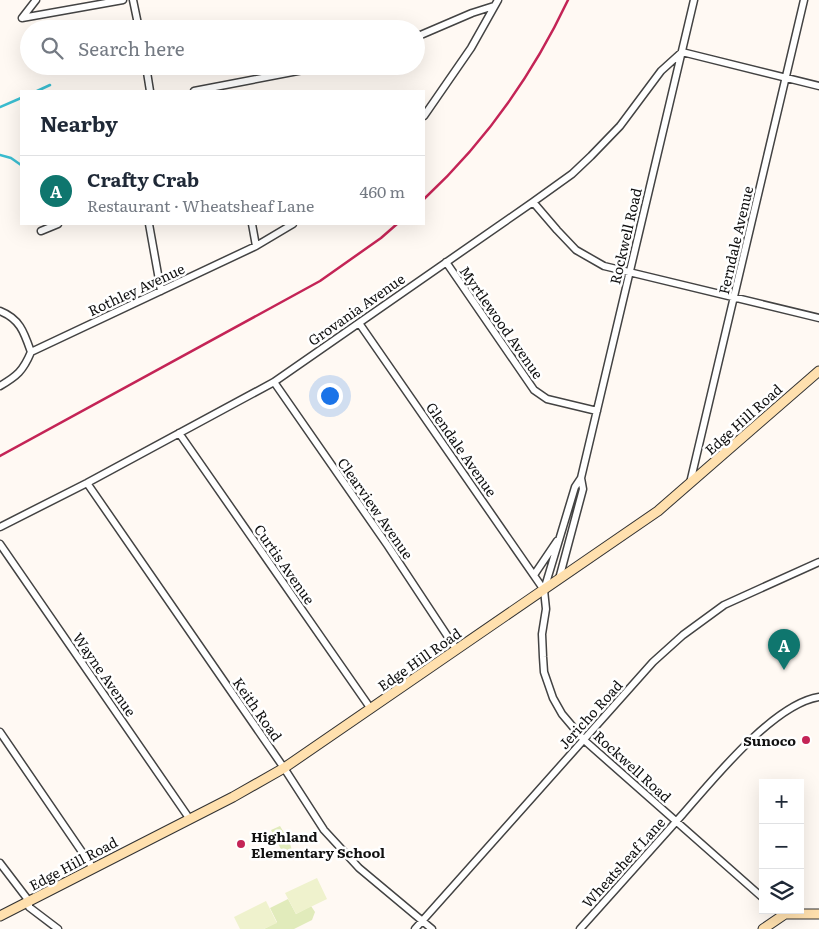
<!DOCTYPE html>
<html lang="en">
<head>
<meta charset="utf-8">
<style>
  body { margin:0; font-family:Literata,serif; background:#f6f6f7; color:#1f2937 }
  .controls { position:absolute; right:15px; bottom:15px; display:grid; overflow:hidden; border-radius:0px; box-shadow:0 5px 20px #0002 }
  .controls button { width:45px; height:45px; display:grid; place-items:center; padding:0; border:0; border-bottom:1px solid #e0e1e3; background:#fff; color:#1f2937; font:25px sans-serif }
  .you { position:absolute; left:329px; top:395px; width:18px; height:18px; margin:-12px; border:4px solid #fff; border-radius:50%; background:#1a73e8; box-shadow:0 0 0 8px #1a73e833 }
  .badge { display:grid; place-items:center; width:32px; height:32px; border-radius:50%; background:#0f766e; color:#fff; font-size:16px; font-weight:700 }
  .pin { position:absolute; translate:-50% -41px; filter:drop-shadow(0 1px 2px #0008) }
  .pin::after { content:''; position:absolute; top:26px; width:18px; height:15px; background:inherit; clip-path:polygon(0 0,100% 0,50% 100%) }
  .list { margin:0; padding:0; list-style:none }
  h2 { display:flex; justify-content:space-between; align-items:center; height:65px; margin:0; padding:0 20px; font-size:21px }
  h2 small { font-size:16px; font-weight:400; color:#747a83 }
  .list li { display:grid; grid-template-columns:32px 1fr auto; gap:15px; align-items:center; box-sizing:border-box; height:70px; padding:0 20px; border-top:1px solid #e0e1e3 }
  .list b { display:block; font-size:19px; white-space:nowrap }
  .list p { margin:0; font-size:16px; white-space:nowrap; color:#747a83 }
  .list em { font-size:16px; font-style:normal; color:#747a83 }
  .icon { flex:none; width:28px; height:28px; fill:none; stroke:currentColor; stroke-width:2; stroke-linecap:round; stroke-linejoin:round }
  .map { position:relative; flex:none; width:819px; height:929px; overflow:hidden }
  .search { position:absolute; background:#fff; box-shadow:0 5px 20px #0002; left:20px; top:20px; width:405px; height:55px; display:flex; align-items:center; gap:12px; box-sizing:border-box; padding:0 18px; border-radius:28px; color:#747a83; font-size:19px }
  .panel { position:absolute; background:#fff; box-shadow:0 5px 20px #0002; left:20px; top:90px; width:405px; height:135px; border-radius:0px }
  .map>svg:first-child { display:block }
  .green { fill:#e1ebbb }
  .pitch { fill:#eff2cd }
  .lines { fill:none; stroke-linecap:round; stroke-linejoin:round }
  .stream { stroke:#3bbdd0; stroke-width:2.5 }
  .street-casing { stroke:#434343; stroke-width:9 }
  .secondary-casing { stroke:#323232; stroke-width:11 }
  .street { stroke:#fff; stroke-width:6 }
  .secondary { stroke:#ffe0ae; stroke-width:9 }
  .rail { stroke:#c42456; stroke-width:2.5 }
  .poi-dot { fill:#c42456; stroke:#fff; stroke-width:2 }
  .labels { text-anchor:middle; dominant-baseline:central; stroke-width:5; stroke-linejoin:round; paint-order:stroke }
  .street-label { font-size:14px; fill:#101010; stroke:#fff }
  .poi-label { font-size:14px; font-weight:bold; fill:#101010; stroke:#fff; text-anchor:end }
</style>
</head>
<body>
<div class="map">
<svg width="819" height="929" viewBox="0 0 819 929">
  <rect width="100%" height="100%" fill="#fff9f3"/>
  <!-- green -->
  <path class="green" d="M 280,826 L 289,841 L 293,853 L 285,857 L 271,830 Z
    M 288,899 L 296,914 L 311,906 L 315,912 L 312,920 L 294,929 L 264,929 L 277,922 L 270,908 Z"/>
  <!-- pitch -->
  <path class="pitch" d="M 317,878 L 327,899 L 296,914 L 285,893 Z
    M 266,901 L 277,923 L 264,929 L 240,929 L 234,917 Z"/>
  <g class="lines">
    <!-- stream -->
    <path class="stream" d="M 37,91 L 50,85
      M 0,107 L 21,98
      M 0,155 L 11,158 L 21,165"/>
    <!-- street casing -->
    <g class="street-casing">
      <path id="street" d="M 133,0 L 139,29
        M 694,0 L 581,478 L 575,487 L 544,590 L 546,609 L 542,634 L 543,657 L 544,672 L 553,698 L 562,714 L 584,740 L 763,898
        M 22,18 L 123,0
        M 22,18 L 36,0
        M 416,37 L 472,13 L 494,6
        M 146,66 L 150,91
        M 194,91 L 324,66
        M 424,116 L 471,48 L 498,0
        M 533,202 L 557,230 L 576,250 L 604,266 L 819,318
        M 149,224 L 161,291
        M 252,224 L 256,246
        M 41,231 L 58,224
        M 446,262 L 534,390 L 547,399 L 597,411
        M 0,311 C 20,319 24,332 31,352
        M 359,323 L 544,590
        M 274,382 L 388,546 L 456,649
        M 0,386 C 17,376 23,371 31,352 L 256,246 L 293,224
        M 179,433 L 371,709
        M 87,483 L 284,768 L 324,830 L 359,868 L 432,929
        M 690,483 L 804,0
        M 0,527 L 87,483 L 274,382 L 533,202 L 572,174 L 591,156 L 620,126 L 661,71 L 682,52 L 819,86
        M 0,544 L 189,818
        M 534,575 L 557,541
        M 559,579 L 583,489 L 581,478
        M 0,732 L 93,868
        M 0,863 L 29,901 L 29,907 L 58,929
        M 415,929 L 653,662 L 683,635 L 724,605 L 819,562
        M 580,929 C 614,891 648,853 682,815 C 712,781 773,704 819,697"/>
    </g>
    <!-- secondary casing -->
    <g class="secondary-casing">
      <path id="secondary" d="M 0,916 L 233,797 L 284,768 L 658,511 L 819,371
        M 763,929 L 785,914 L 819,914"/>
    </g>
    <!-- street -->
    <use href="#street" class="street"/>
    <!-- secondary -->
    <use href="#secondary" class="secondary"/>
    <!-- rail -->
    <path class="rail" d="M 424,199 C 484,143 533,74 568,0
      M 0,456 L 320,281 L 381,238 L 397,224"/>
  </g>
  <!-- markers -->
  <g class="poi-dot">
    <circle cx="806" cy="740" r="5"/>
    <circle cx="241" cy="844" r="5"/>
  </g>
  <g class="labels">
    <!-- street labels -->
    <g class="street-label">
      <text transform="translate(625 236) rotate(-77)">Rockwell Road</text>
      <text transform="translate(735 240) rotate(-77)">Ferndale Avenue</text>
      <text transform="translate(136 289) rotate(-25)">Rothley Avenue</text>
      <text transform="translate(356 309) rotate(-35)">Grovania Avenue</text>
      <text transform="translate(502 322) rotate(55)">Myrtlewood Avenue</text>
      <text transform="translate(743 419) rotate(-42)">Edge Hill Road</text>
      <text transform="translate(462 449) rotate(55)">Glendale Avenue</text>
      <text transform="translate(376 508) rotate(55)">Clearview Avenue</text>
      <text transform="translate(285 564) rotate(55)">Curtis Avenue</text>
      <text transform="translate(419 659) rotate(-35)">Edge Hill Road</text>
      <text transform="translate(105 674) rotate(55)">Wayne Avenue</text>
      <text transform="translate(258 709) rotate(55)">Keith Road</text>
      <text transform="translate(590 714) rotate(-48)">Jericho Road</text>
      <text transform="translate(633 766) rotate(42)">Rockwell Road</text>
      <text transform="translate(623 862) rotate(-48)">Wheatsheaf Lane</text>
      <text transform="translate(73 863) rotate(-28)">Edge Hill Road</text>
    </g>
    <!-- poi labels -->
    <g class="poi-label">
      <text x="796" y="740">Sunoco</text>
      <text x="251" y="836" text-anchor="start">Highland<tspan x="251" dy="16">Elementary School</tspan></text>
    </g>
  </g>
</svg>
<div class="controls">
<button>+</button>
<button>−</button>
<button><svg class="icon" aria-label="layers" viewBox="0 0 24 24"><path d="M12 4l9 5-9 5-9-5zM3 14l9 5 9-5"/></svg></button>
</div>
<div class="you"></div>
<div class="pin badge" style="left:784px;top:670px">A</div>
<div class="search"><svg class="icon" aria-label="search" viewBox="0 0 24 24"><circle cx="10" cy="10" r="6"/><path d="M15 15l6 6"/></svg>Search here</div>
<section class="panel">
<h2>Nearby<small></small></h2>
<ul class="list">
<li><span class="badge">A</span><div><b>Crafty Crab</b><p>Restaurant · Wheatsheaf Lane</p></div><em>460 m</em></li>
</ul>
</section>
</div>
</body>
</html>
